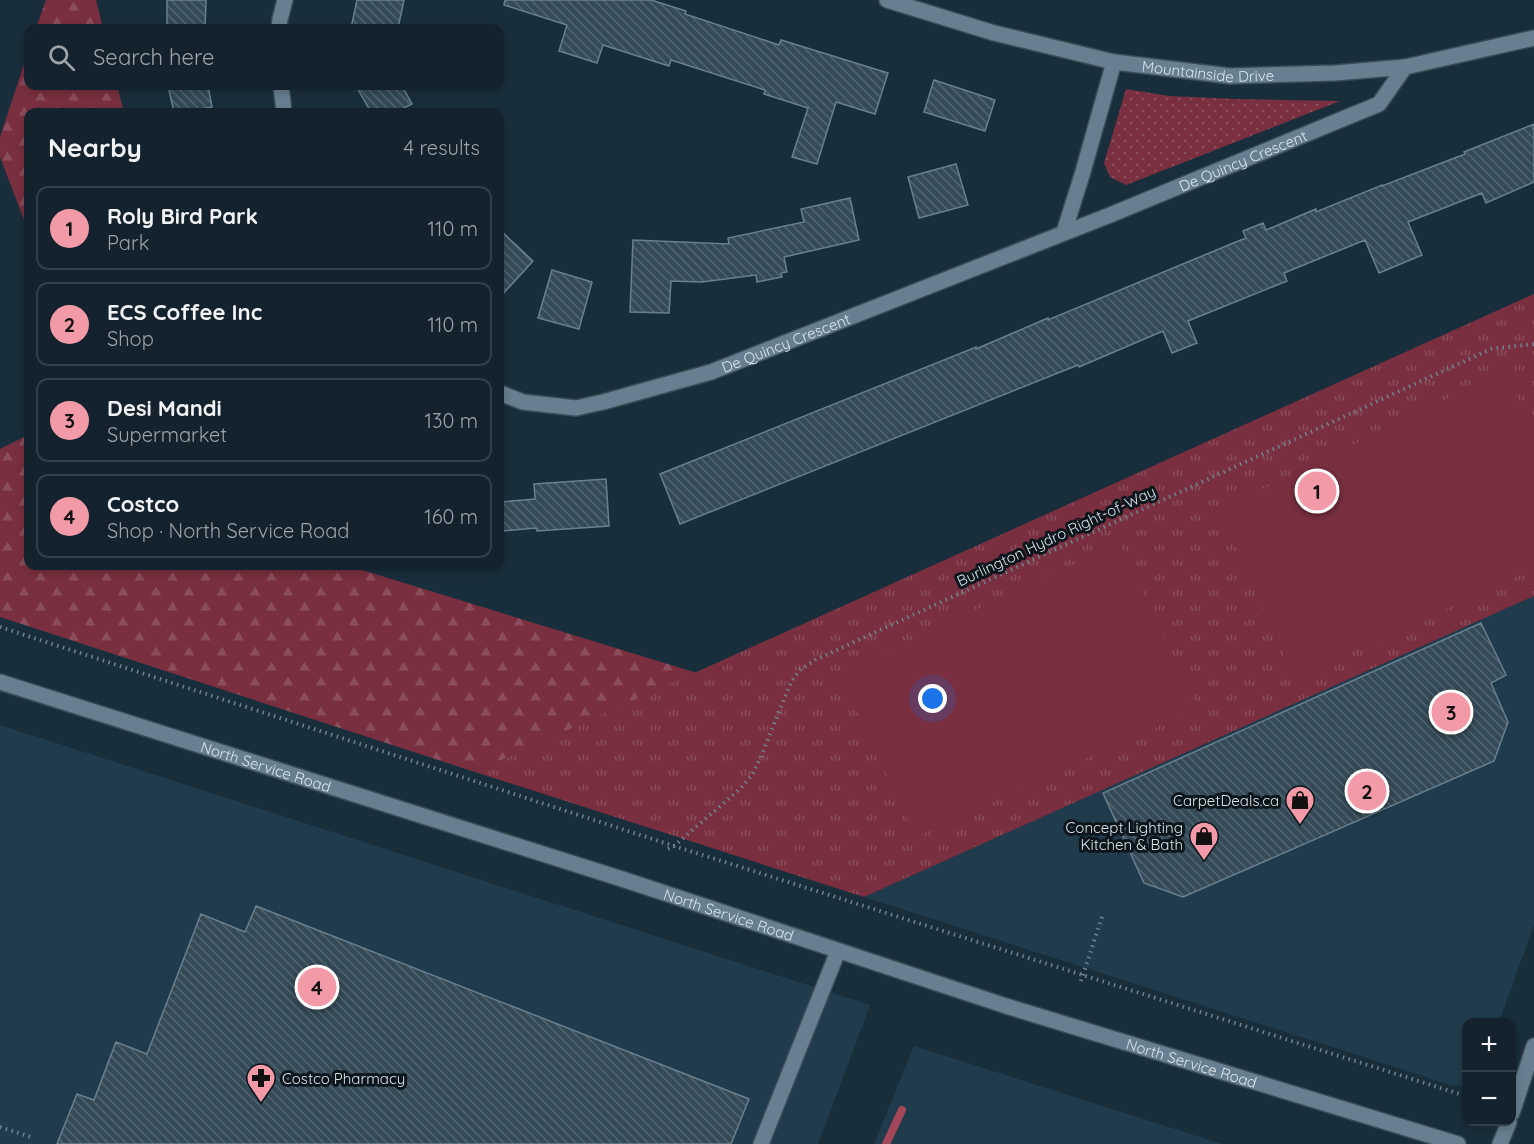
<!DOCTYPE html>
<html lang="en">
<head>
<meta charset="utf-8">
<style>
  body { margin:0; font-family:Quicksand,sans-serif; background:#1c2a34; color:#f1f3f6 }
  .controls { position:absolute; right:18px; bottom:18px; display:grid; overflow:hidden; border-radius:12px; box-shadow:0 3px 9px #0003 }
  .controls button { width:54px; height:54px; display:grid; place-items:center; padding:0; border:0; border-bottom:2px solid #323f48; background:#13222c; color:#f1f3f6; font:30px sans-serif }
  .you { position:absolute; left:933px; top:699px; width:21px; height:21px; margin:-15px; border:4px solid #fff; border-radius:50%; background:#1a73e8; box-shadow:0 0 0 9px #1a73e833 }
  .badge { display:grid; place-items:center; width:39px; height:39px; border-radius:50%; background:#f39aa9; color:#111; font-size:20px; font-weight:700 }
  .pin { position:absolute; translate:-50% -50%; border:3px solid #fff; box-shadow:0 2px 6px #0006 }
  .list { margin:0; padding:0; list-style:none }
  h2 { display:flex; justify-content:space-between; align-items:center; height:78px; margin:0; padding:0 24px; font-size:26px }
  h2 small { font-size:20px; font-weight:400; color:#9da4a9 }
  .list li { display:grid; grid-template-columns:39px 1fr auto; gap:18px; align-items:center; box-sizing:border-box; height:84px; margin:0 12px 12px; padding:0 12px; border:2px solid #323f48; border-radius:12px }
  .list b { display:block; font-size:22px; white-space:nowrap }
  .list p { margin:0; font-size:20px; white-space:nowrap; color:#9da4a9 }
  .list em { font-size:20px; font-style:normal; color:#9da4a9 }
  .icon { flex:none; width:33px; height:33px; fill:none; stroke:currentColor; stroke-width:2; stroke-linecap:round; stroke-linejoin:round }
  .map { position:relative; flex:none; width:1534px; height:1144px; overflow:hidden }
  .search { position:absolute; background:#13222c; box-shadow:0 3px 9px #0003; left:24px; top:24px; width:480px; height:66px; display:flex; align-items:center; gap:15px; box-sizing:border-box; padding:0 21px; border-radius:12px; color:#9da4a9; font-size:22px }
  .panel { position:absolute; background:#13222c; box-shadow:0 3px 9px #0003; left:24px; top:108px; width:480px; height:462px; border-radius:12px }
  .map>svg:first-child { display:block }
  .built { fill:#203c4c }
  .grass { fill:url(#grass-dots) }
  .forest { fill:url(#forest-firs) }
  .park { fill:url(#park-tufts) }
  .pitch { fill:#792f3f }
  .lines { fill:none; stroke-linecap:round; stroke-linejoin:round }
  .stream { stroke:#a3465a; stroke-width:8 }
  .building { fill:url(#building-back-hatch); stroke:#69808f; stroke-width:1.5 }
  .minor-casing { stroke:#3a4c57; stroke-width:18 }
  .path { stroke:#71828d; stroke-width:4; stroke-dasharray:1.5 4.5; stroke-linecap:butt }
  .minor { stroke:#677f8e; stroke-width:15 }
  .labels { text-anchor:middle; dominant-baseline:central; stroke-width:6; stroke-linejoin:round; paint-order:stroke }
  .street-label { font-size:15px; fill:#d8e4ed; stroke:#0c151b }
  .poi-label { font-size:15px; fill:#d8e4ed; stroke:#0c151b; text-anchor:end }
</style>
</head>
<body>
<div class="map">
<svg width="1534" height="1144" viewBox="0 0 1534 1144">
  <defs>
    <pattern id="grass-dots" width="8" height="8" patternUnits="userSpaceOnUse" patternTransform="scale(1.5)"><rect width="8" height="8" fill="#792f3f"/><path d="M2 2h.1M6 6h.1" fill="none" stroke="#8b4d5b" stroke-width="1.8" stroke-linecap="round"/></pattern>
    <pattern id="forest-firs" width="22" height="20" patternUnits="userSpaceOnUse" patternTransform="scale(1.5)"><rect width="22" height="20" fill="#792f3f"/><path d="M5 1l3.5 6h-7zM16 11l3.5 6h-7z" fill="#8b4d5b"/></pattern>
    <pattern id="park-tufts" width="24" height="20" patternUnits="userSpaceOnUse" patternTransform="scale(1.5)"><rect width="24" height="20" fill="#792f3f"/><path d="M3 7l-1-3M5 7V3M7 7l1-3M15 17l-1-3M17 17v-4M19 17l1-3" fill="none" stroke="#8b4d5b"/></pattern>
    <pattern id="building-back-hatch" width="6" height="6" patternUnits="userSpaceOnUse" patternTransform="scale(1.5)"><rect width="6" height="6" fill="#344a57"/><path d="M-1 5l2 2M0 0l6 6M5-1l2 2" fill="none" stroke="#51646f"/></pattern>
  </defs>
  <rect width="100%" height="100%" fill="#192e3b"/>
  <!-- built -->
  <path class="built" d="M 1534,596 L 1534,925 L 1499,1022 L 1466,1022 L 1466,1086 L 1451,1085 L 864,897 Z
    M 0,725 L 870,1005 L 818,1144 L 0,1144 Z
    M 914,1046 L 1222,1144 L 874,1144 Z"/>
  <!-- grass -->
  <path class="grass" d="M 1126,89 L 1169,96 L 1235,99 L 1340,101 L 1126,185 L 1110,177 L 1104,163 Z"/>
  <!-- forest -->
  <path class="forest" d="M 46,0 L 96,0 L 103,28 L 36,28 Z
    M 28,52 L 28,86 L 117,86 L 124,112 L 28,112 L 28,230 L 0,157 L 0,137 Z
    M 28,435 L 28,566 L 349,566 L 697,673 L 475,772 L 0,617 L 0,449 Z"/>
  <!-- park -->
  <path class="park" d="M 1534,294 L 1534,596 L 864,897 L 475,772 Z"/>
  <!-- pitch -->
  <path class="pitch" d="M 1503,371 L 1534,432 L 1534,569 L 1295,678 L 1219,511 Z
    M 1120,543 L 1197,708 L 916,837 L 839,673 Z"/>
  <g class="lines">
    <!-- stream -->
    <path class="stream" d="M 886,1144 L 902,1110"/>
  </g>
  <!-- building -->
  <path class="building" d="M 167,0 L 206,0 L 205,28 L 167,28 Z
    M 357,0 L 404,0 L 398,28 L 351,28 Z
    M 505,0 L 651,0 L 686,11 L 685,14 L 779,45 L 781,40 L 888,73 L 875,114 L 836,102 L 817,164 L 792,157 L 808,108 L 764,94 L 765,90 L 671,60 L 669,66 L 603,45 L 597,63 L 559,51 L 567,25 L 504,5 Z
    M 934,80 L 995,100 L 985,131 L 924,112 Z
    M 168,86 L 208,86 L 212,107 L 184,112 L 174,112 Z
    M 356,86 L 402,86 L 412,104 L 396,112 L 371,112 Z
    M 1534,124 L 1534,182 L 1486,203 L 1482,193 L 1408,222 L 1422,255 L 1379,273 L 1365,240 L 1284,273 L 1287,281 L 1188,321 L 1197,343 L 1172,353 L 1163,331 L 1079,367 L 1078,365 L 680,524 L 660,474 L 976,347 L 976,349 L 1048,318 L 1048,320 L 1231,244 L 1246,238 L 1243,231 L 1263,223 L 1266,230 L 1316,209 L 1316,212 L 1382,185 L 1382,186 L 1465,154 L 1464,152 Z
    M 956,164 L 968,205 L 919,218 L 908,177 Z
    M 850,198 L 859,240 L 784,257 L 787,272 L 781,273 L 782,277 L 757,282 L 756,275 L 702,282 L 671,281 L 669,313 L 630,312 L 633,240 L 729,244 L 728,238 L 804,222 L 801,209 Z
    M 500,230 L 533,261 L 500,297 Z
    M 552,270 L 592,282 L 579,329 L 538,318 Z
    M 606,479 L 609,526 L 537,531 L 536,528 L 502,531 L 500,502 L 535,499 L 534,484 Z
    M 1481,623 L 1506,675 L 1491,683 L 1508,722 L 1494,761 L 1183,897 L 1144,883 L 1103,793 Z
    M 256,906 L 749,1099 L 731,1144 L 57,1144 L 77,1094 L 94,1100 L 116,1042 L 147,1054 L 201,914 L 245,932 Z"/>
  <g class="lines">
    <!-- minor casing -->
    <g class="minor-casing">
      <g id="minor">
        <path id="s1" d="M 887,0 L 994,33 L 1114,62 L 1230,76 L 1335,73 L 1405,67 L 1534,38"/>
        <path d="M 279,28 L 280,19 L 285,0"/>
        <path d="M 281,86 L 284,112"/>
        <path d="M 1064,232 L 1082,175 L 1114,62"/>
        <path id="s2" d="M 500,393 L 523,402 L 576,408 L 603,402 L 711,372 L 1110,215 L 1379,104 L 1405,67"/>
        <path id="s3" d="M 0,682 L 622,879 L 1006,1006 L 1458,1144"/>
        <path d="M 1512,1113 L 1534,1046"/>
        <path d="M 761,1144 L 838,951"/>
        <path d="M 1500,1144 L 1509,1122"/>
      </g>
    </g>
    <!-- path -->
    <path class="path" d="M 0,627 L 674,846 L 1466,1096
      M 668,849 L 674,846 L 740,789 L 752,775 L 760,759 L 791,682 L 800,670 L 815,660 L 1491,349 L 1534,344
      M 1081,981 L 1103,914
      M 0,1127 L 34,1138"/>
    <!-- minor -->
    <use href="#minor" class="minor"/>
  </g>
  <!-- icons -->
  <defs>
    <g id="shop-pin" transform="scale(1.5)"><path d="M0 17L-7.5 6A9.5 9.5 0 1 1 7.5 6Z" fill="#f39aa9" stroke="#0c151b"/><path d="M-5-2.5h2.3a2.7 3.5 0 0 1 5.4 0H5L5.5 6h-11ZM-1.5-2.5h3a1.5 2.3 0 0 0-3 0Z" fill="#111"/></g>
    <g id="pharmacy-pin" transform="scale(1.5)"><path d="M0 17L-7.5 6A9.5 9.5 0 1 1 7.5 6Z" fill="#f39aa9" stroke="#0c151b"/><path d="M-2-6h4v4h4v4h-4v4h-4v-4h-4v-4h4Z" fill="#111"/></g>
  </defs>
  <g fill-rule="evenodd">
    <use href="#shop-pin" x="1300" y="800"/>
    <use href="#shop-pin" x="1204" y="836"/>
    <use href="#pharmacy-pin" x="261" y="1078"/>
  </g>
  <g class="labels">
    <!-- street labels -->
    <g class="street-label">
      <text stroke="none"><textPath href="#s1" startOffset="330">Mountainside Drive</textPath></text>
      <text stroke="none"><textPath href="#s2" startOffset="790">De Quincy Crescent</textPath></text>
      <text stroke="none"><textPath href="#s2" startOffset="298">De Quincy Crescent</textPath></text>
      <text transform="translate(1056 536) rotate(-25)">Burlington Hydro Right-of-Way</text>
      <text stroke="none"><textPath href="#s3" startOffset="279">North Service Road</textPath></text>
      <text stroke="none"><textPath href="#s3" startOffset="765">North Service Road</textPath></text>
      <text stroke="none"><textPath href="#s3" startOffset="1251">North Service Road</textPath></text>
    </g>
    <!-- poi labels -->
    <g class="poi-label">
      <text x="1279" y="800">CarpetDeals.ca</text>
      <text x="1183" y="827">Concept Lighting<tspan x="1183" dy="17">Kitchen &amp; Bath</tspan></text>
      <text x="282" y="1078" text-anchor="start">Costco Pharmacy</text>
    </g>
  </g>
</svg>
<div class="controls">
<button>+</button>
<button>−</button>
</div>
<div class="you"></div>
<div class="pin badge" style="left:1317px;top:491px">1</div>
<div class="pin badge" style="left:1367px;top:791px">2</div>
<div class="pin badge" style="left:1451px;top:712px">3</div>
<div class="pin badge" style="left:317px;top:987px">4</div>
<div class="search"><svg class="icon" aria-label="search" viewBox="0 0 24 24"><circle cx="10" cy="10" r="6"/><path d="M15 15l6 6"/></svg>Search here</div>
<section class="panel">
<h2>Nearby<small>4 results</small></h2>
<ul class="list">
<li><span class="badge">1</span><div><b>Roly Bird Park</b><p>Park</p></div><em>110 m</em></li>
<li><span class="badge">2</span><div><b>ECS Coffee Inc</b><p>Shop</p></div><em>110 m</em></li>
<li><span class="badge">3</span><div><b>Desi Mandi</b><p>Supermarket</p></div><em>130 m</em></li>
<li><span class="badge">4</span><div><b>Costco</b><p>Shop · North Service Road</p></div><em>160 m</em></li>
</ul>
</section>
</div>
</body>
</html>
